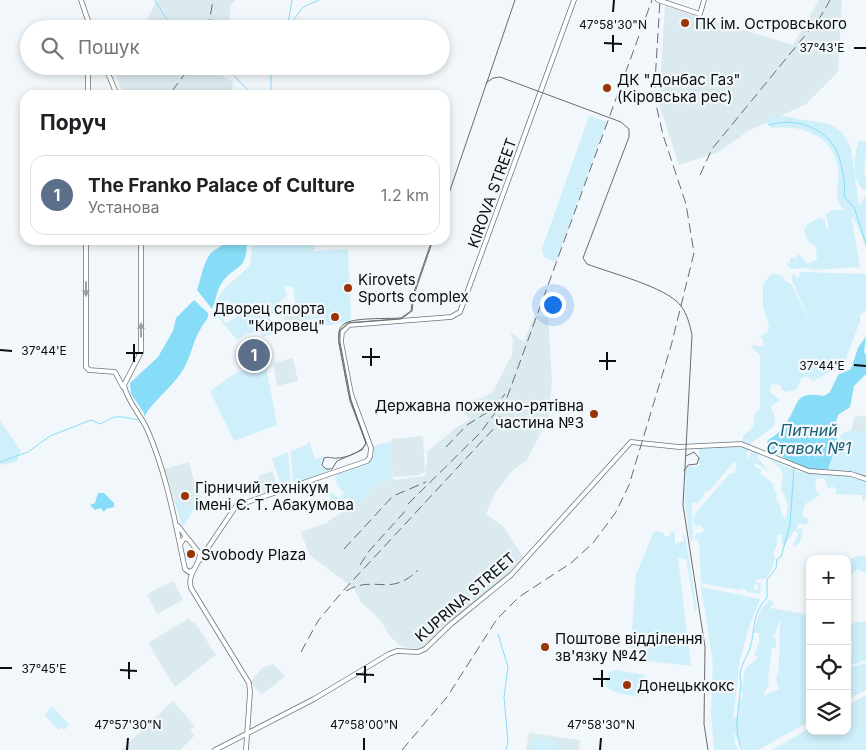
<!DOCTYPE html>
<html lang="uk">
<head>
<meta charset="utf-8">
<style>
  body { margin:0; font-family:Inter,sans-serif; background:#f2f2f2; color:#202124 }
  .controls { position:absolute; right:15px; bottom:15px; display:grid; overflow:hidden; border-radius:10px; box-shadow:0 2px 8px #0003 }
  .controls button { width:45px; height:45px; display:grid; place-items:center; padding:0; border:0; border-bottom:1px solid #e0e0e0; background:#fff; color:#202124; font:25px sans-serif }
  .you { position:absolute; left:552px; top:304px; width:18px; height:18px; margin:-12px; border:4px solid #fff; border-radius:50%; background:#1a73e8; box-shadow:0 0 0 8px #1a73e833 }
  .badge { display:grid; place-items:center; width:32px; height:32px; border-radius:50%; background:#993406; color:#fff; font-size:16px; font-weight:700 }
  .pin { position:absolute; translate:-50% -50%; border:2px solid #fff; box-shadow:0 1px 5px #0006 }
  .list { margin:0; padding:0; list-style:none }
  h2 { display:flex; justify-content:space-between; align-items:center; height:65px; margin:0; padding:0 20px; font-size:21px }
  h2 small { font-size:16px; font-weight:400; color:#757577 }
  .list li { display:grid; grid-template-columns:32px 1fr auto; gap:15px; align-items:center; box-sizing:border-box; height:80px; margin:0 10px 10px; padding:0 10px; border:1px solid #e0e0e0; border-radius:15px }
  .list b { display:block; font-size:19px; white-space:nowrap }
  .list p { margin:0; font-size:16px; white-space:nowrap; color:#757577 }
  .list em { font-size:16px; font-style:normal; color:#757577 }
  .icon { flex:none; width:28px; height:28px; fill:none; stroke:currentColor; stroke-width:2; stroke-linecap:round; stroke-linejoin:round }
  .map { position:relative; flex:none; width:866px; height:750px; overflow:hidden }
  .search { position:absolute; background:#fff; box-shadow:0 2px 8px #0003; left:20px; top:20px; width:430px; height:55px; display:flex; align-items:center; gap:12px; box-sizing:border-box; padding:0 18px; border-radius:28px; color:#757577; font-size:19px }
  .panel { position:absolute; background:#fff; box-shadow:0 2px 8px #0003; left:20px; top:90px; width:430px; height:155px; border-radius:15px }
  .map>svg:first-child { display:block }
  .built { fill:#dbeaee }
  .green { fill:#cfeffa; fill-rule:evenodd }
  .water { fill:#87ddf7 }
  .lines { fill:none; stroke-linecap:round; stroke-linejoin:round }
  .stream { stroke:#87ddf7; stroke-width:1 }
  .secondary-casing { stroke:#6f7476; stroke-width:5.5 }
  .secondary { stroke:#fff; stroke-width:4 }
  .tram { stroke:#696c6e; stroke-width:1 }
  .rail { stroke:#696c6e; stroke-width:1; stroke-dasharray:10 5; stroke-linecap:butt }
  .oneway { fill:#9e9f9f }
  .ticks { fill:none; stroke:#0c0e0f; stroke-width:2 }
  .poi-dot { fill:#993406; stroke:#f1f7fa; stroke-width:2 }
  .labels { text-anchor:middle; dominant-baseline:central; stroke-width:4.5; stroke-linejoin:round; paint-order:stroke }
  .poi-label { font-size:15px; fill:#0c0e0f; stroke:#f1f7fa; text-anchor:start }
  .street-label { font-size:15px; fill:#0c0e0f; stroke:#f1f7fa }
  .water-label { font-size:16px; font-style:italic; fill:#195e71; stroke:#f1f7fa }
  .ticks-label { font-size:12px; text-anchor:middle; fill:#0c0e0f; stroke:#f1f7fa; stroke-width:4.5; stroke-linejoin:round; paint-order:stroke }
</style>
</head>
<body>
<div class="map">
<svg width="866" height="750" viewBox="0 0 866 750">
  <rect width="100%" height="100%" fill="#f1f7fa"/>
  <!-- built -->
  <path class="built" d="M 157,0 L 236,0 L 231,5 L 228,24 L 221,29 L 142,29 Z
    M 819,0 L 842,0 L 838,72 L 806,104 L 748,131 L 719,152 L 679,165 L 659,104 L 665,6 L 793,45 Z
    M 113,66 L 216,66 L 216,72 L 233,82 L 232,95 L 125,95 L 119,85 Z
    M 299,306 L 305,321 L 287,327 L 284,317 L 288,310 Z
    M 534,316 L 548,317 L 552,381 L 549,417 L 527,460 L 513,470 L 495,493 L 486,514 L 504,527 L 523,557 L 507,575 L 455,618 L 422,650 L 400,646 L 390,636 L 380,620 L 361,602 L 354,589 L 309,554 L 301,532 L 326,523 L 345,510 L 349,514 L 379,482 L 425,476 L 428,451 L 457,427 L 487,409 L 471,419 L 461,412 L 464,402 L 479,399 L 492,393 L 512,355 L 513,340 L 510,331 L 524,342 Z
    M 293,358 L 298,381 L 277,386 L 273,363 Z
    M 855,415 L 866,417 L 866,471 L 842,468 Z
    M 423,436 L 425,472 L 419,475 L 393,477 L 390,442 L 392,439 Z
    M 189,462 L 199,501 L 183,527 L 164,469 Z
    M 272,471 L 278,489 L 264,494 L 258,476 Z
    M 173,581 L 183,600 L 157,614 L 147,594 Z
    M 189,618 L 191,622 L 194,621 L 216,655 L 175,687 L 148,643 Z
    M 273,664 L 285,676 L 262,695 L 250,682 L 262,668 Z
    M 173,701 L 195,726 L 190,730 L 195,735 L 180,750 L 121,750 Z
    M 529,733 L 580,740 L 579,750 L 526,750 Z"/>
  <!-- green -->
  <path class="green" d="M 774,115 C 782,115 787,117 794,118 C 820,124 838,118 851,148 L 859,206 L 866,195 L 866,248 L 857,224 L 851,216 L 860,267 L 812,270 L 808,268 L 791,269 L 787,266 L 787,261 L 790,265 L 790,258 L 793,257 L 795,259 L 799,254 L 807,264 L 817,260 L 816,247 L 808,241 L 804,230 L 808,224 L 821,217 L 824,219 L 827,230 L 829,228 L 826,214 L 833,210 L 845,210 C 831,199 841,181 838,167 C 833,135 800,124 772,128 L 766,122 Z
    M 589,116 L 607,122 L 556,262 L 544,257 L 542,249 Z
    M 859,140 L 866,142 L 864,178 L 866,175 L 866,191 C 850,181 854,156 859,140 Z
    M 253,240 L 318,240 L 313,251 L 348,249 L 351,321 L 319,327 L 316,318 L 305,321 L 300,306 L 296,307 L 293,287 L 284,286 L 287,296 L 258,319 L 277,304 L 270,319 L 273,334 L 262,337 L 260,331 L 247,334 L 237,340 L 216,315 L 218,298 L 224,289 L 250,266 ZM 228,300 L 237,317 L 226,323 L 220,314 L 221,308 Z
    M 800,272 L 866,274 L 866,310 L 860,315 L 860,321 L 844,364 L 813,381 L 808,377 L 802,378 L 796,390 L 784,392 L 780,385 L 771,384 L 770,392 L 780,400 L 771,406 L 775,418 L 774,426 L 750,444 L 739,443 L 743,440 L 743,436 L 753,427 L 755,413 L 760,409 L 760,356 L 750,345 L 764,347 L 762,338 L 757,338 L 768,332 L 769,326 L 763,307 L 763,284 L 772,273 L 783,276 L 784,280 L 792,285 L 812,328 L 791,277 L 794,273 L 798,280 Z
    M 266,366 L 277,425 L 234,441 L 210,391 L 237,372 Z
    M 838,415 L 836,457 L 843,450 L 843,441 L 840,438 L 841,434 L 852,430 L 860,433 L 866,428 L 866,478 L 824,472 L 830,467 L 826,424 Z
    M 0,421 L 21,451 L 16,462 L 0,465 Z
    M 309,441 L 315,459 L 324,456 L 321,461 L 321,466 L 330,471 L 293,484 L 291,451 L 307,445 Z
    M 390,442 L 393,480 L 379,482 L 349,515 L 345,510 L 352,506 L 349,498 L 333,503 L 328,491 L 339,498 L 344,493 L 337,485 L 335,475 L 370,461 L 374,456 L 373,446 Z
    M 733,445 L 750,449 L 746,453 L 749,460 L 751,452 L 754,450 L 759,451 L 758,458 L 770,473 L 756,463 L 755,467 L 762,470 L 760,473 L 773,484 L 774,490 L 777,493 L 776,499 L 781,507 L 781,513 L 786,519 L 788,505 L 781,488 L 783,475 L 780,468 L 769,459 L 799,472 L 861,478 L 866,481 L 866,495 L 863,503 L 862,495 L 836,494 L 836,489 L 832,486 L 830,488 L 827,487 L 824,478 L 816,479 L 815,490 L 820,495 L 805,504 L 802,515 L 809,520 L 806,525 L 798,524 L 796,530 L 801,528 L 803,531 L 800,542 L 795,547 L 793,545 L 798,534 L 795,530 L 783,547 L 781,534 L 777,535 L 777,544 L 773,554 L 775,557 L 772,569 L 766,579 L 757,579 L 754,585 L 755,590 L 758,590 L 756,582 L 761,583 L 760,594 L 748,592 L 744,588 L 739,590 L 701,583 L 699,543 L 695,538 L 696,532 L 699,534 L 705,530 L 700,525 L 694,526 L 694,515 L 730,473 L 735,473 L 737,462 L 734,462 L 709,491 L 703,492 L 704,496 L 698,503 L 692,503 L 693,540 L 690,541 L 685,502 L 686,468 L 689,466 L 696,467 L 699,465 L 699,449 Z
    M 288,452 L 291,485 L 282,488 L 272,459 Z
    M 197,490 L 201,497 L 183,527 L 174,500 L 180,499 L 184,508 L 183,511 C 194,508 193,501 193,491 Z
    M 672,531 L 675,532 L 675,544 L 684,541 L 683,534 L 685,535 L 697,610 L 695,611 L 686,559 L 678,558 L 691,666 L 630,659 L 636,575 L 653,533 L 656,531 L 664,533 L 664,536 L 668,537 Z
    M 857,556 L 866,557 L 866,573 L 858,569 L 850,576 L 847,571 L 847,561 Z
    M 701,587 L 760,599 L 749,627 L 739,664 L 733,720 L 739,713 L 738,705 L 743,696 L 742,690 L 745,669 L 758,658 L 754,654 L 759,643 L 759,633 L 753,633 L 761,609 L 770,600 L 774,603 L 770,608 L 810,615 L 810,721 L 758,750 L 744,750 L 734,732 L 735,745 L 739,750 L 714,750 L 711,713 L 713,663 ZM 780,618 L 779,666 L 776,680 L 779,689 L 763,696 L 769,683 L 768,678 L 772,648 L 776,647 L 776,639 L 772,638 L 776,632 Z
    M 856,622 L 866,622 L 866,660 L 851,665 L 847,663 L 847,653 L 852,653 L 852,641 L 847,641 L 847,628 Z
    M 866,663 L 866,690 L 847,700 L 847,668 Z
    M 617,670 L 644,675 L 649,682 L 647,692 L 640,697 C 626,694 594,693 610,672 Z
    M 866,695 L 866,750 L 772,750 L 810,728 L 810,731 L 847,731 L 847,706 Z
    M 51,707 L 54,708 L 69,725 L 64,730 L 62,727 L 58,730 L 45,715 Z
    M 533,737 L 558,741 L 557,750 L 531,750 Z"/>
  <!-- water -->
  <path class="water" d="M 221,240 L 247,240 C 247,275 233,263 220,286 C 216,293 216,301 212,309 L 197,290 C 201,279 204,259 212,252 C 215,249 218,249 222,245 Z
    M 194,300 L 208,313 C 209,320 203,323 200,330 C 192,343 190,361 181,373 C 169,390 152,402 144,417 L 144,413 L 131,394 L 130,383 L 158,357 L 173,331 L 176,318 Z
    M 866,336 L 864,352 L 866,355 L 866,374 L 854,386 L 850,407 L 838,415 L 836,420 L 837,443 L 828,469 L 806,469 L 769,450 L 767,441 C 774,436 782,431 787,422 C 800,401 795,391 824,396 L 830,392 L 838,375 L 851,369 L 858,348 Z
    M 98,493 L 104,493 L 114,503 L 114,507 L 106,509 L 104,512 L 101,508 L 95,510 L 90,505 L 95,503 Z"/>
  <g class="lines">
    <!-- stream -->
    <path class="stream" d="M 155,0 L 165,17 L 177,29
      M 287,29 L 303,7 L 319,0
      M 287,29 L 292,0
      M 233,75 L 253,95
      M 271,95 L 271,66
      M 769,125 C 794,117 826,127 837,152 C 841,160 842,170 844,179 C 846,185 843,191 845,198 L 854,207 L 866,244
      M 0,462 L 28,452 L 50,436 L 91,420 L 101,424 C 118,413 120,417 139,420
      M 498,634 L 508,667 L 504,697 L 508,742 L 506,750
      M 742,750 C 732,729 740,703 741,684 C 741,681 740,679 740,676 C 740,667 747,656 750,648 C 756,628 751,615 767,598 L 767,580 L 776,568 L 777,559 L 781,557 L 790,525 L 794,467"/>
    <!-- secondary casing -->
    <g class="secondary-casing">
      <path id="secondary" d="M 81,0 L 91,29
        M 658,0 L 700,14 L 704,0
        M 105,66 L 117,95
        M 88,95 L 88,66
        M 86,240 L 86,367 L 89,370 L 115,372 L 123,387
        M 141,240 L 141,352 L 124,385 C 127,401 140,414 147,429 C 163,465 172,506 180,545
        M 178,526 L 187,538
        M 199,561 L 236,506 L 367,461 L 370,457 L 371,448 L 351,394 L 341,342 L 342,332 L 349,325 L 451,317 L 460,312 L 574,0
        M 193,570 L 189,572 L 185,569 L 180,545 L 184,538 L 189,540 L 200,554 C 199,567 187,573 191,588 L 249,683 L 250,692 L 246,750
        M 215,750 L 314,699 L 389,654 L 397,651 L 418,652 L 425,649 L 451,624 L 511,575 L 631,442 L 679,447 L 741,444 L 809,471 L 851,474 L 866,479"/>
    </g>
    <!-- secondary -->
    <use href="#secondary" class="secondary"/>
    <!-- tram -->
    <path class="tram" d="M 486,83 L 493,78 L 500,77 L 621,122 L 629,129 L 629,137 L 583,258 L 587,264 C 610,273 667,287 681,306 C 687,314 690,325 692,335 L 683,505 L 705,647 L 704,724 L 708,750
      M 445,205 L 515,0
      M 432,240 L 413,295 L 411,311 L 401,318 C 388,319 354,317 344,324 C 338,328 338,336 339,342 L 350,401 L 366,443 C 363,452 346,458 337,458 C 332,459 330,456 324,458 L 322,465 L 326,469 L 332,469 L 337,461 L 362,450 L 366,443 L 351,400 L 340,342 L 340,331 L 349,323 L 401,319 L 412,311 L 414,295 L 433,240
      M 684,471 L 688,465 L 697,464 L 699,458 L 694,452 L 686,456"/>
    <!-- rail -->
    <path class="rail" d="M 208,29 L 213,0
      M 172,91 L 191,66
      M 700,175 L 712,149 L 821,16 L 830,0
      M 446,447 L 467,425 L 494,408 L 505,394
      M 408,504 L 480,433 L 498,409
      M 344,549 L 393,496 L 426,482
      M 360,565 L 369,551 L 408,508
      M 346,591 C 374,574 390,598 418,570
      M 301,652 L 318,621 L 342,592 L 497,425 L 652,0
      M 402,750 L 447,697 L 497,619 L 519,597 L 571,563 L 593,543 L 616,512 L 629,485 L 671,346 L 694,253 L 686,204 L 663,135 L 655,100 L 655,82 L 660,0"/>
  </g>
  <!-- one-way arrows -->
  <defs><path id="oneway-solid" d="M-6-.8H1V-3.2L6.5 0L1 3.2V.8H-6Z" transform="scale(1.25)"/></defs>
  <g class="oneway">
    <use href="#oneway-solid" transform="translate(86 289) rotate(90)"/>
    <use href="#oneway-solid" transform="translate(141 330) rotate(-90)"/>
  </g>
  <!-- ticks -->
  <path class="ticks" d="M 613,12 L 614,0M 604,43 L 622,44M 854,48 L 866,48M 613,52 L 613,35M 0,350 L 12,351M 126,353 L 143,353M 362,357 L 380,357M 599,361 L 616,361M 134,362 L 134,344M 854,365 L 866,366M 371,366 L 371,348M 607,370 L 607,352M 0,668 L 12,668M 120,670 L 137,671M 356,674 L 374,675M 129,679 L 129,662M 593,679 L 610,679M 365,683 L 365,666M 602,687 L 602,670M 127,750 L 128,738M 364,750 L 364,738M 600,750 L 601,738"/>
  <!-- markers -->
  <g class="poi-dot">
    <circle cx="685" cy="23" r="5"/>
    <circle cx="607" cy="88" r="5"/>
    <circle cx="348" cy="288" r="5"/>
    <circle cx="335" cy="317" r="5"/>
    <circle cx="594" cy="414" r="5"/>
    <circle cx="185" cy="496" r="5"/>
    <circle cx="191" cy="554" r="5"/>
    <circle cx="545" cy="647" r="5"/>
    <circle cx="627" cy="685" r="5"/>
  </g>
  <g class="labels">
    <!-- poi labels -->
    <g class="poi-label">
      <text x="695" y="23">ПК ім. Островського</text>
      <text x="617" y="79">ДК "Донбас Газ"<tspan x="617" dy="17">(Кіровська рес)</tspan></text>
      <text x="358" y="279">Kirovets<tspan x="358" dy="17">Sports complex</tspan></text>
      <text x="325" y="308" text-anchor="end">Дворец спорта<tspan x="325" dy="17">"Кировец"</tspan></text>
      <text x="584" y="405" text-anchor="end">Державна пожежно-рятівна<tspan x="584" dy="17">частина №3</tspan></text>
      <text x="195" y="487">Гірничий технікум<tspan x="195" dy="17">імені Є. Т. Абакумова</tspan></text>
      <text x="201" y="554">Svobody Plaza</text>
      <text x="555" y="638">Поштове відділення<tspan x="555" dy="17">зв'язку №42</tspan></text>
      <text x="637" y="685">Донецьккокс</text>
    </g>
    <!-- street labels -->
    <g class="street-label">
      <text transform="translate(492 193) rotate(-70)">KIROVA STREET</text>
      <text transform="translate(465 597) rotate(-41)">KUPRINA STREET</text>
    </g>
    <!-- water labels -->
    <g class="water-label">
      <text x="809" y="430">Питний<tspan x="809" dy="18">Ставок №1</tspan></text>
    </g>
  </g>
  <g class="ticks-label">
    <text x="613" y="29">47°58'30"N</text>
    <text x="822" y="52">37°43'E</text>
    <text x="44" y="355">37°44'E</text>
    <text x="822" y="370">37°44'E</text>
    <text x="44" y="673">37°45'E</text>
    <text x="128" y="729">47°57'30"N</text>
    <text x="364" y="729">47°58'00"N</text>
    <text x="601" y="729">47°58'30"N</text>
  </g>
</svg>
<div class="controls">
<button>+</button>
<button>−</button>
<button><svg class="icon" aria-label="locate" viewBox="0 0 24 24"><circle cx="12" cy="12" r="6"/><path d="M12 2v4M12 18v4M2 12h4M18 12h4"/></svg></button>
<button><svg class="icon" aria-label="layers" viewBox="0 0 24 24"><path d="M12 4l9 5-9 5-9-5zM3 14l9 5 9-5"/></svg></button>
</div>
<div class="you"></div>
<div class="pin badge" style="left:254px;top:355px;background:#5c6f8a">1</div>
<div class="search"><svg class="icon" aria-label="search" viewBox="0 0 24 24"><circle cx="10" cy="10" r="6"/><path d="M15 15l6 6"/></svg>Пошук</div>
<section class="panel">
<h2>Поруч<small></small></h2>
<ul class="list">
<li><span class="badge" style="background:#5c6f8a">1</span><div><b>The Franko Palace of Culture</b><p>Установа</p></div><em>1.2 km</em></li>
</ul>
</section>
</div>
</body>
</html>
